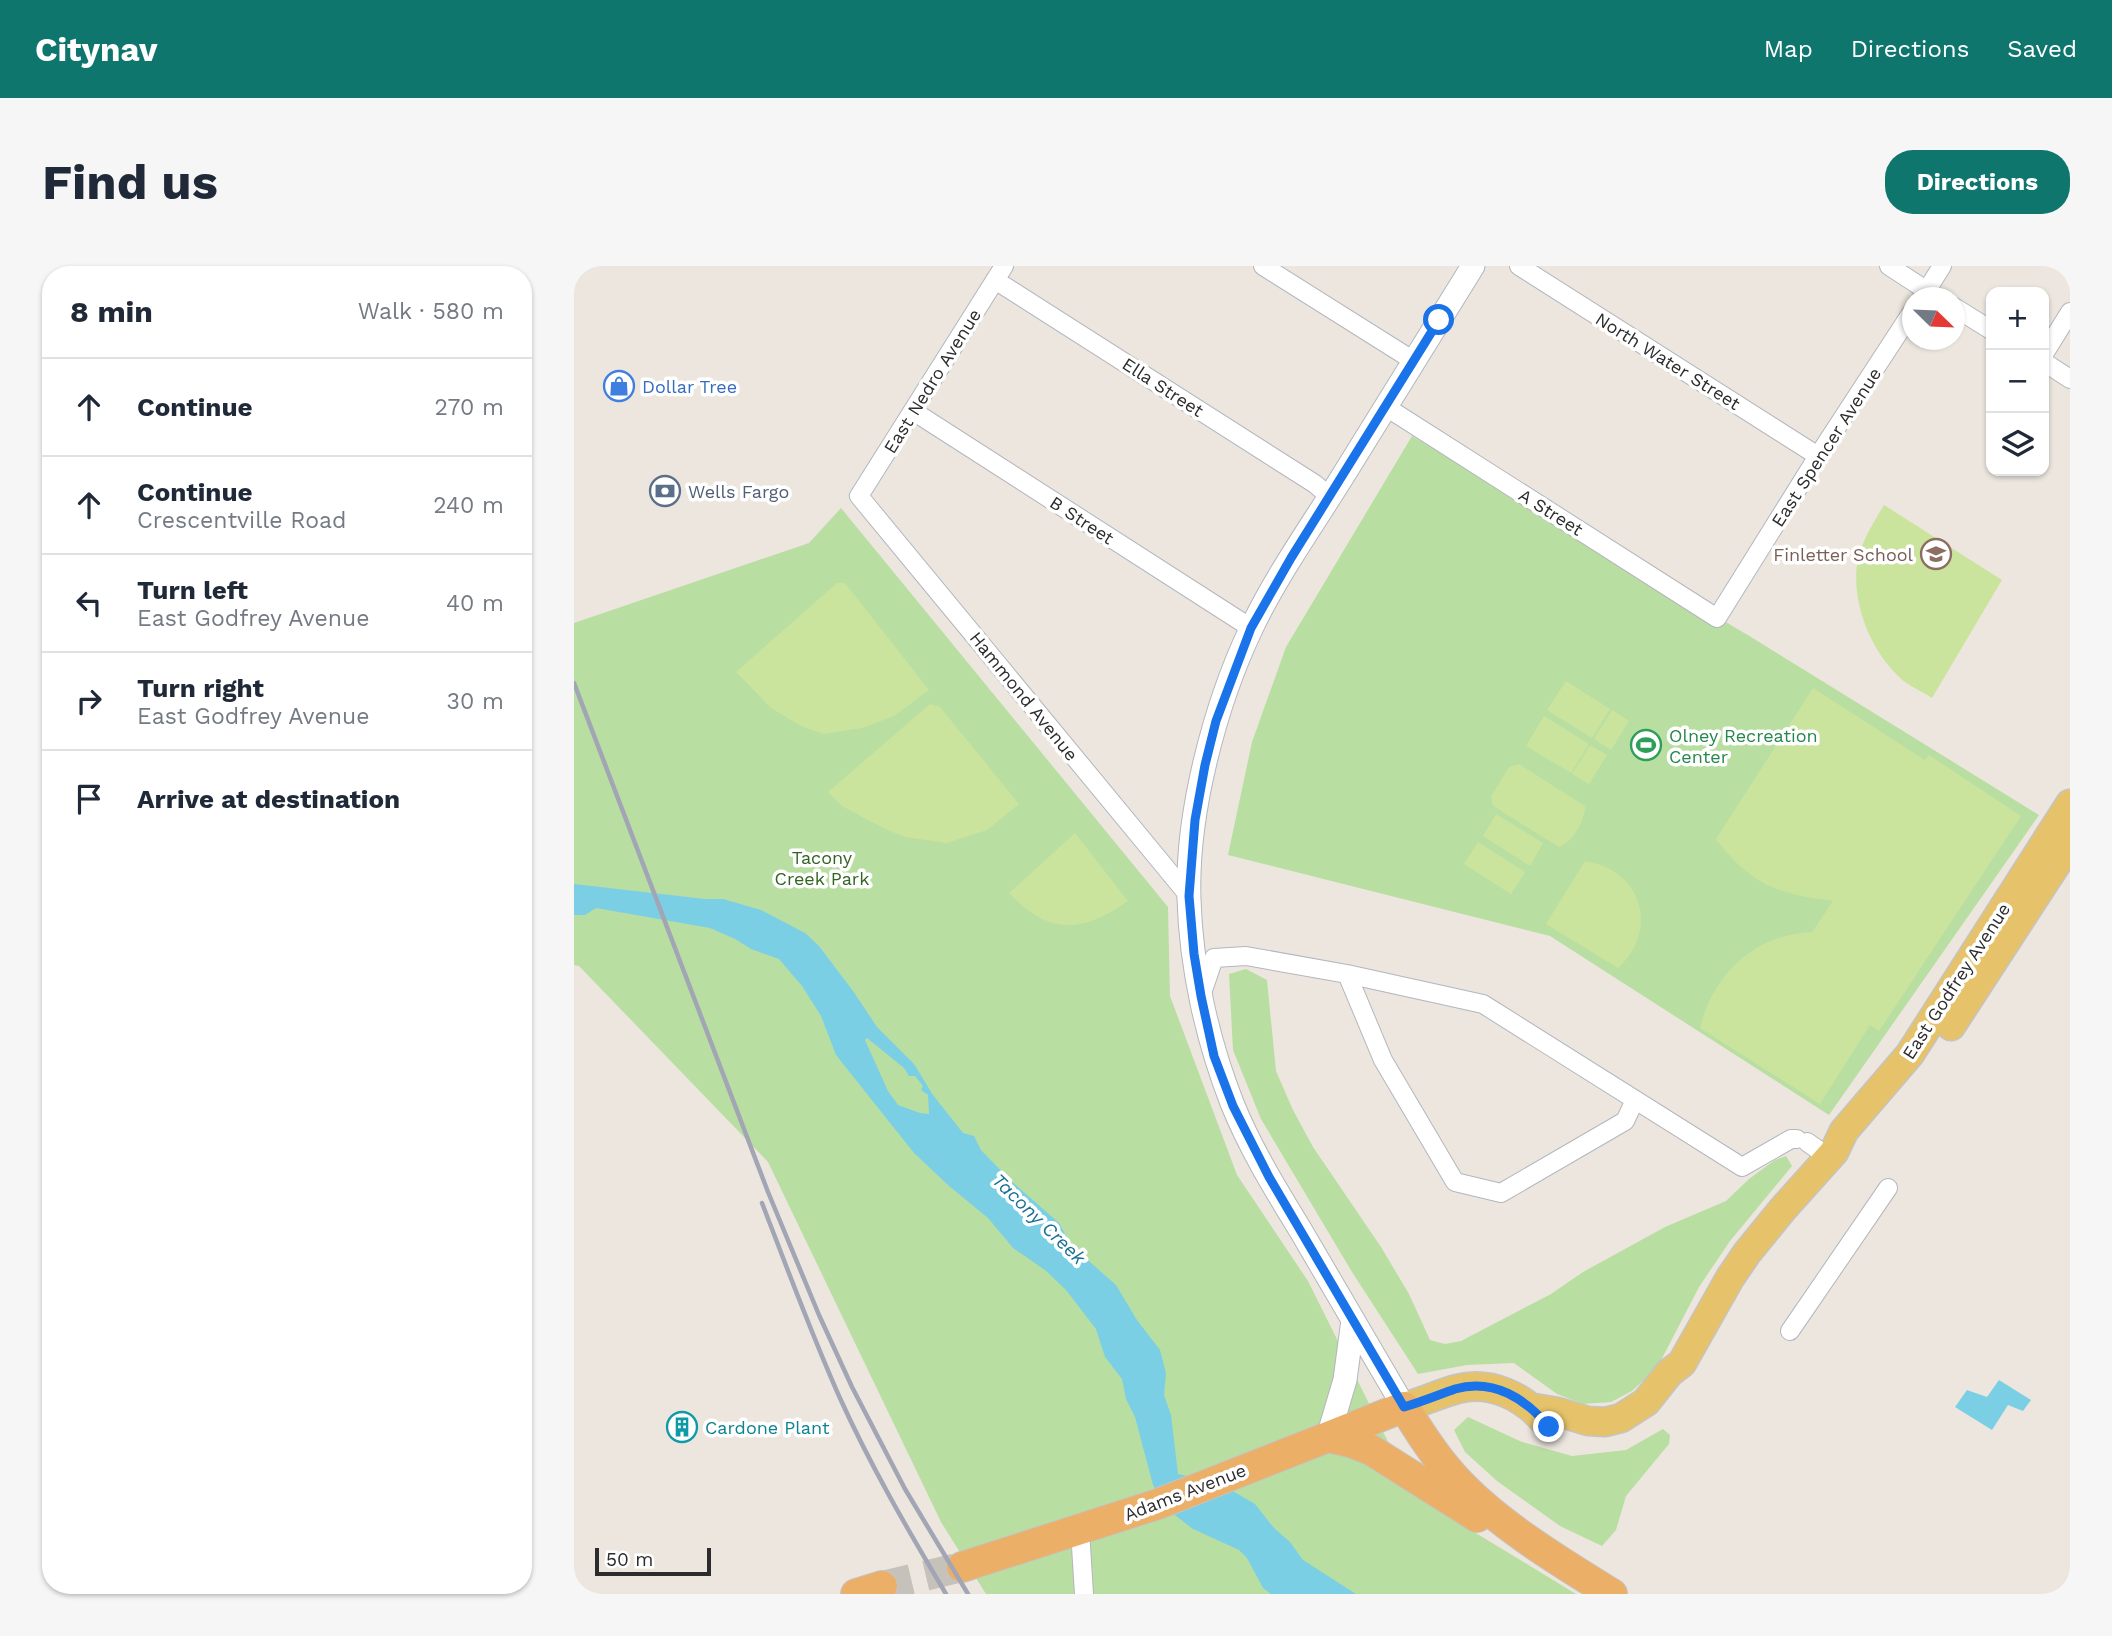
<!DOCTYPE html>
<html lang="en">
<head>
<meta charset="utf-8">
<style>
  body { margin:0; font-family:"Work Sans",sans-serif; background:#f6f6f7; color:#1f2937 }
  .controls { position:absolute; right:21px; top:21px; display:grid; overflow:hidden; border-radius:14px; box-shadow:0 2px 5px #0004 }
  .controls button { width:63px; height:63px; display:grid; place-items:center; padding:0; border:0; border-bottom:2px solid #e0e1e3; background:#fff; color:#1f2937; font:35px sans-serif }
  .compass { position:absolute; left:1328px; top:21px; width:63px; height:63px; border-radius:50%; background:#fff; box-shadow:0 2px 5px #0004; rotate:113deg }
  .scale { position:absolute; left:21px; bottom:18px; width:116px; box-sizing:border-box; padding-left:7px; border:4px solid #2c2c2c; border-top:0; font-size:19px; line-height:24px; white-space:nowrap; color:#2c2c2c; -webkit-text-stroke:5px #fff; paint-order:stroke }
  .stop { position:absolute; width:21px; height:21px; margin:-16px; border:5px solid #1a73e8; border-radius:50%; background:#fff }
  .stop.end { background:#1a73e8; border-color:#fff; box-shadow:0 2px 7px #0008 }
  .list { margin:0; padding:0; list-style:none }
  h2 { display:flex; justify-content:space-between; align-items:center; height:91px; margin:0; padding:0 28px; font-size:30px }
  h2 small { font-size:23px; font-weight:400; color:#747a83 }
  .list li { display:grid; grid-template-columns:46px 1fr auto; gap:21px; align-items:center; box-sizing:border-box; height:98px; padding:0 28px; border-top:2px solid #e0e1e3 }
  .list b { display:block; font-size:26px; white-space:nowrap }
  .list p { margin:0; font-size:23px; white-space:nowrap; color:#747a83 }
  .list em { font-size:23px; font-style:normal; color:#747a83 }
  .icon { flex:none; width:38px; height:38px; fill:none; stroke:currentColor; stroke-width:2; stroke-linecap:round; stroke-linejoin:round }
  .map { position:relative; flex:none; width:1496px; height:1328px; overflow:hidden; border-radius:28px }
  header { display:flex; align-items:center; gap:42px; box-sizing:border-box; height:98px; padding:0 35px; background:#0f766e; color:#fff }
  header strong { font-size:33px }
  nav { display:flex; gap:38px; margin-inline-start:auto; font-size:24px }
  .intro { display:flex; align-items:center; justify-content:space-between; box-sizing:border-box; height:168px; padding:0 42px }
  h1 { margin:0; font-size:49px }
  .button { padding:18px 32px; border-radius:28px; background:#0f766e; color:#fff; font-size:24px; font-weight:700 }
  main { display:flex; gap:42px; padding:0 42px }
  aside { flex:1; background:#fff; border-radius:28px; box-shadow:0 2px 5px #0004 }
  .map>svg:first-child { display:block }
  .green { fill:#b9dea1 }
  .pitch { fill:#cae49d }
  .water { fill:#7bcfe5; fill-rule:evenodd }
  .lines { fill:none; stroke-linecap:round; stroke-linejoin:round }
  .trunk-tunnel { stroke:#c6c1bb; stroke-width:30; stroke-dasharray:30 15; stroke-linecap:butt }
  .minor-casing { stroke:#b3b6be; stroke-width:20 }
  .tertiary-casing { stroke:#b3b6be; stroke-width:25 }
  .primary-casing { stroke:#c4c4c4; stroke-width:31 }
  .trunk-casing { stroke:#c4c4c4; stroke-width:32 }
  .minor { stroke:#fff; stroke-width:18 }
  .tertiary { stroke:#fff; stroke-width:23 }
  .primary { stroke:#e6c36b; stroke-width:28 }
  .trunk { stroke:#ecaf68; stroke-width:30 }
  .rail { stroke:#a2a6b4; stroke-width:4.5 }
  .route { stroke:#1a73e8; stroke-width:9 }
  .labels { text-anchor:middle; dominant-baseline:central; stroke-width:7; stroke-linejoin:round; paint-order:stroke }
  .street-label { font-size:18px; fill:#2c2c2c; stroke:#fff }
  .shop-label { font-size:18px; fill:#366cbe; stroke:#fff; text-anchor:start }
  .service-label { font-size:18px; fill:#4e5e75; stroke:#fff; text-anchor:start }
  .education-label { font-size:18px; fill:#785e54; stroke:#fff; text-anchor:end }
  .leisure-label { font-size:18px; fill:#27864d; stroke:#fff; text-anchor:start }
  .park-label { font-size:18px; fill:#326421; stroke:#fff }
  .culture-label { font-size:18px; fill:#0d838f; stroke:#fff; text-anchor:start }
  .water-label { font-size:19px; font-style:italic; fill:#187093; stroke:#fff }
</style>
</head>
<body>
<header>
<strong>Citynav</strong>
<nav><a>Map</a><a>Directions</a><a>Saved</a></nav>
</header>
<div class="intro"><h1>Find us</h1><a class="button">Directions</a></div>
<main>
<aside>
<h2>8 min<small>Walk · 580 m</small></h2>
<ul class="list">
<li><svg class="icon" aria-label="ahead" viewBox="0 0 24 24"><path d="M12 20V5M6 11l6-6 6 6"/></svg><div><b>Continue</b></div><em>270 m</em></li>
<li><svg class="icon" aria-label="ahead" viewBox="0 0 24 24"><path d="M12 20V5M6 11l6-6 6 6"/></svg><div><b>Continue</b><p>Crescentville Road</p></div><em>240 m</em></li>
<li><svg class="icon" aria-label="left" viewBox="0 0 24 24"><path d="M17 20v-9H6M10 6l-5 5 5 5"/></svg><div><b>Turn left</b><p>East Godfrey Avenue</p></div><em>40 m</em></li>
<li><svg class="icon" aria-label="right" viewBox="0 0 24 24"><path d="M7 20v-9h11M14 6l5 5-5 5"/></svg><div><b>Turn right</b><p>East Godfrey Avenue</p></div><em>30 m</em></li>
<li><svg class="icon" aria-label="arrive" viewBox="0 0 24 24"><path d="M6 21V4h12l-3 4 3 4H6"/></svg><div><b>Arrive at destination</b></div></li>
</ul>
</aside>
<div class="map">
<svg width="1496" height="1328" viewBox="0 0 1496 1328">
  <rect width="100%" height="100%" fill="#ece6df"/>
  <!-- green -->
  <path class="green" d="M 838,170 L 1177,371 L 1465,549 L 1255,849 L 976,670 L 654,589 L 678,476 L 712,381 Z
    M 267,242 L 594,641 L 596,730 L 663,909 L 734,1015 L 841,1230 L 1002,1328 L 412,1328 L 367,1256 L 194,896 L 5,700 L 0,699 L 0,357 L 235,277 Z
    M 672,703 L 693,714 L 702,805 L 719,844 L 739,881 L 807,981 L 835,1028 L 856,1074 L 871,1078 L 887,1075 L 977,1028 L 1009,1006 L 1091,961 L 1152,935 L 1175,913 L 1201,894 L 1212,890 L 1218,900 L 1156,975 L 1125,1021 L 1083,1102 L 1058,1125 L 1037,1136 L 1009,1138 L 983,1128 L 940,1097 L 893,1099 L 844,1108 L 778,1006 L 687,853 L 659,784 L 655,708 Z
    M 894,1151 L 948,1176 L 998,1190 L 1052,1184 L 1089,1163 L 1096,1169 L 1095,1178 L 1052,1230 L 1042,1264 L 1028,1280 L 986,1260 L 923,1215 L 891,1186 L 880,1164 Z"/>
  <!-- pitch -->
  <path class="pitch" d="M 1310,239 L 1428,314 L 1358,432 C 1348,425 1334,420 1325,411 C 1296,383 1278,338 1283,298 C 1286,277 1300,256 1310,239 Z
    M 263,317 L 271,317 L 355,424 L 320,450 L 288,462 L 250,468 L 227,460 L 197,442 L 162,406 Z
    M 992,415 L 1036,443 L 1018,472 L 973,444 Z
    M 1239,422 L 1351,494 L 1355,489 L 1447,550 L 1305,765 L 1296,759 L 1246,838 L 1126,762 C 1139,708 1181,668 1238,666 L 1259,635 C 1204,628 1177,619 1142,573 Z
    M 356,438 L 366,441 L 445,538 L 413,564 L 373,577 L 331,571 L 309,562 L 268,540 L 254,526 Z
    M 1038,444 L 1055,455 L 1037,484 L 1020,473 Z
    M 970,450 L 1015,478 L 997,507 L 952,480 Z
    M 1016,479 L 1033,489 L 1015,518 L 998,508 Z
    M 945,498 L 1011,540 C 1011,554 999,576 985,581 L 919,540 L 917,531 L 935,501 Z
    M 922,548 L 969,577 L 956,600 L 909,570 Z
    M 501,567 L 554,635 C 507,668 475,669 435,627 Z
    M 904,576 L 951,606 L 937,628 L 890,598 Z
    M 1011,595 C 1068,604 1086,663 1044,702 L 972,658 Z"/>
  <!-- water -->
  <path class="water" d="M 0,618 L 131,633 L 149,633 L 187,644 L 231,667 L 245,680 L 279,725 L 303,761 L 340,798 L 359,829 L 389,867 L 400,870 L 407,884 L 436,914 L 485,957 L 495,975 L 517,997 L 542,1019 L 563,1054 L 586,1084 L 592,1107 L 590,1129 L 597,1149 L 604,1208 L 645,1217 L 681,1238 L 700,1262 L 716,1276 L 729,1294 L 782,1328 L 697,1328 L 689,1322 L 673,1292 L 665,1284 L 619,1263 L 597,1246 L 579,1219 L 561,1151 L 552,1133 L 548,1113 L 531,1091 L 522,1063 L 492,1024 L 471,1004 L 439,982 L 414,952 L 375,920 L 340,887 L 262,789 L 247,750 L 228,720 L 205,693 L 177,683 L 161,673 L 136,662 L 22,642 L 11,649 L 0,649 ZM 293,772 L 330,802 L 335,810 L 341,810 L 349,820 L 347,824 L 354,829 L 355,848 L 346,847 L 324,839 L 314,825 L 291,774 Z
    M 1425,1114 L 1457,1134 L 1449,1145 L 1434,1139 L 1418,1164 L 1381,1141 L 1393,1124 L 1413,1131 Z"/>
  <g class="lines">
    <!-- trunk-tunnel -->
    <path class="trunk-tunnel" d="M 308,1320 L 388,1301"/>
    <!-- minor casing -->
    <g class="minor-casing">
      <path id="minor" d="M 430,0 L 285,230 L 615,630
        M 689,0 L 840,95
        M 945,0 L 1244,190
        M 1315,0 L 1364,32
        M 421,14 L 741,218 L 756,231
        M 1348,32 L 1368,0
        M 1380,41 L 1417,64
        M 1470,88 L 1496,46
        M 1470,96 L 1496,113
        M 812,141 L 1143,352 L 1244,190 L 1338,46
        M 339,145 L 677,362
        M 773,708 L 809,794 L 881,916 L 927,927 L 1051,855 L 1061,834
        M 627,730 L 640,692 L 672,690 L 773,708 L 909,738 L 1168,901 L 1217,873 L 1223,873
        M 1233,876 L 1256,892
        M 1216,1065 L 1314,922
        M 506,1264 L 510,1328"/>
    </g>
    <!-- tertiary casing -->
    <g class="tertiary-casing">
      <path id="tertiary" d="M 830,1141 C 796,1082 761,1024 727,965 C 702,924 676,882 658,837 C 633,773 617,701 615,633 C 612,548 641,439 677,363 C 703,308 740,257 772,205 C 814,137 857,68 899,0
        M 754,1171 L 771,1114 L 779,1054"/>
    </g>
    <!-- primary casing -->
    <g class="primary-casing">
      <path id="primary" d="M 1377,760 L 1496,577
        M 830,1141 C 848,1136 865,1128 883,1123 C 917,1114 950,1131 971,1156
        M 960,1142 L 984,1146 L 1014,1155 L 1031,1156 L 1047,1152 L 1072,1136 L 1095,1107 L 1108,1097 L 1156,1012 L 1173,987 L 1208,944 L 1260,886 L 1270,865 L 1336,788 L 1496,538"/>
    </g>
    <!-- trunk casing -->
    <g class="trunk-casing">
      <path id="trunk" d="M 754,1171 L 779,1177 L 797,1184 L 903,1251
        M 388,1301 L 584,1238 L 830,1141 C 845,1165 860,1189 879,1210 C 920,1256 986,1296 1038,1328
        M 282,1328 L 308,1320"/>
    </g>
    <!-- minor -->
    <use href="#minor" class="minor"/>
    <!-- tertiary -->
    <use href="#tertiary" class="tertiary"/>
    <!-- primary -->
    <use href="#primary" class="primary"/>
    <!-- trunk -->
    <use href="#trunk" class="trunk"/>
    <!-- rail -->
    <path class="rail" d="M 0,417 L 194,926 L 245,1049 L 278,1121 L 331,1223 L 394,1328
      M 188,937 C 213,1002 237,1067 265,1130 C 296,1199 334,1264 372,1328"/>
  </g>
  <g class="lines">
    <!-- route -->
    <path class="route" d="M 865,54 L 717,292 L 677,362 L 642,455 L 631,499 L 621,554 L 615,630 L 620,688 L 627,730 L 640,790 L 659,840 L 695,911 L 830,1141 C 847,1136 864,1129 881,1123 C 920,1112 952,1133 975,1161"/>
  </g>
  <!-- icons -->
  <defs>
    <g id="shop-ring" transform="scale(1.575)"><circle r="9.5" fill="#fff" stroke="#3f7fe0" stroke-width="1.5"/><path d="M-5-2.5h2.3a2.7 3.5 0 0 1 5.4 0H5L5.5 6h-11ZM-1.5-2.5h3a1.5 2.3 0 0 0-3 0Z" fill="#3f7fe0"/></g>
    <g id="bank-ring" transform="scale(1.575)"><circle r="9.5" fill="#fff" stroke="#5c6f8a" stroke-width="1.5"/><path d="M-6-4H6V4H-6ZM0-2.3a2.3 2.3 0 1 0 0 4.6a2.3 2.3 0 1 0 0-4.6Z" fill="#5c6f8a"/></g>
    <g id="school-ring" transform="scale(1.575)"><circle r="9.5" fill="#fff" stroke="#8d6e63" stroke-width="1.5"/><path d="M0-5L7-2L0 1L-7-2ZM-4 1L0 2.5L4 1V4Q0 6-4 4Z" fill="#8d6e63"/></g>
    <g id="stadium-ring" transform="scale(1.575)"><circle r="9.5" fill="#fff" stroke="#2e9e5b" stroke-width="1.5"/><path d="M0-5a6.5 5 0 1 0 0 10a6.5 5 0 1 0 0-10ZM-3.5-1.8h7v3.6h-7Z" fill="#2e9e5b"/></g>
    <g id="building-ring" transform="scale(1.575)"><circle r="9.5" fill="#fff" stroke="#0f9aa8" stroke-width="1.5"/><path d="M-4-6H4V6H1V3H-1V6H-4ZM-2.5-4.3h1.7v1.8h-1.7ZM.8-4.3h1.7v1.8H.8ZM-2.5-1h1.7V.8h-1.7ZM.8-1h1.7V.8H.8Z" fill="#0f9aa8"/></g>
  </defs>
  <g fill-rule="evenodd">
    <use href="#shop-ring" x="45" y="120"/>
    <use href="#bank-ring" x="91" y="225"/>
    <use href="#school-ring" x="1362" y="288"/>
    <use href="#stadium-ring" x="1072" y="479"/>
    <use href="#building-ring" x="108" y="1161"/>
  </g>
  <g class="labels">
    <!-- street labels -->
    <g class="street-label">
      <text transform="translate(1094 95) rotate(32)">North Water Street</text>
      <text transform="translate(358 115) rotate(-58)">East Nedro Avenue</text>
      <text transform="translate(589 121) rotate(33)">Ella Street</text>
      <text transform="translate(1252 181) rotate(-57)">East Spencer Avenue</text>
      <text transform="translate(977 246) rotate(32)">A Street</text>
      <text transform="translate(508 254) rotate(33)">B Street</text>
      <text transform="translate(450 430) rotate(51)">Hammond Avenue</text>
      <text transform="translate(1382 715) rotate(-57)">East Godfrey Avenue</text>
      <text transform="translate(611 1226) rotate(-21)">Adams Avenue</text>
    </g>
    <!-- shop labels -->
    <g class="shop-label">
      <text x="68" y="120">Dollar Tree</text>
    </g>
    <!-- service labels -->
    <g class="service-label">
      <text x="114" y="225">Wells Fargo</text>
    </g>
    <!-- education labels -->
    <g class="education-label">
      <text x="1339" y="288">Finletter School</text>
    </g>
    <!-- leisure labels -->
    <g class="leisure-label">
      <text x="1095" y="469">Olney Recreation<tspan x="1095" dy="21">Center</tspan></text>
    </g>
    <!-- park labels -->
    <g class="park-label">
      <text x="248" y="591">Tacony<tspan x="248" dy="21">Creek Park</tspan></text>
    </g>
    <!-- culture labels -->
    <g class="culture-label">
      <text x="131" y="1161">Cardone Plant</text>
    </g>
    <!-- water labels -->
    <g class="water-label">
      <text transform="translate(465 953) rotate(44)">Tacony Creek</text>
    </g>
  </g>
</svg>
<div class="controls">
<button>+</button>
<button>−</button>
<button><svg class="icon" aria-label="layers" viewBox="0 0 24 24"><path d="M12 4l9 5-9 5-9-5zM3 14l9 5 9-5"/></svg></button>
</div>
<svg class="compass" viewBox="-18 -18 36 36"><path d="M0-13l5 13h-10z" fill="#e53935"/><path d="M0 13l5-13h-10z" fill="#747a83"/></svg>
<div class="scale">50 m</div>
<div class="stop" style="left:865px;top:54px"></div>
<div class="stop end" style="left:975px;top:1161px"></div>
</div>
</main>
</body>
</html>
